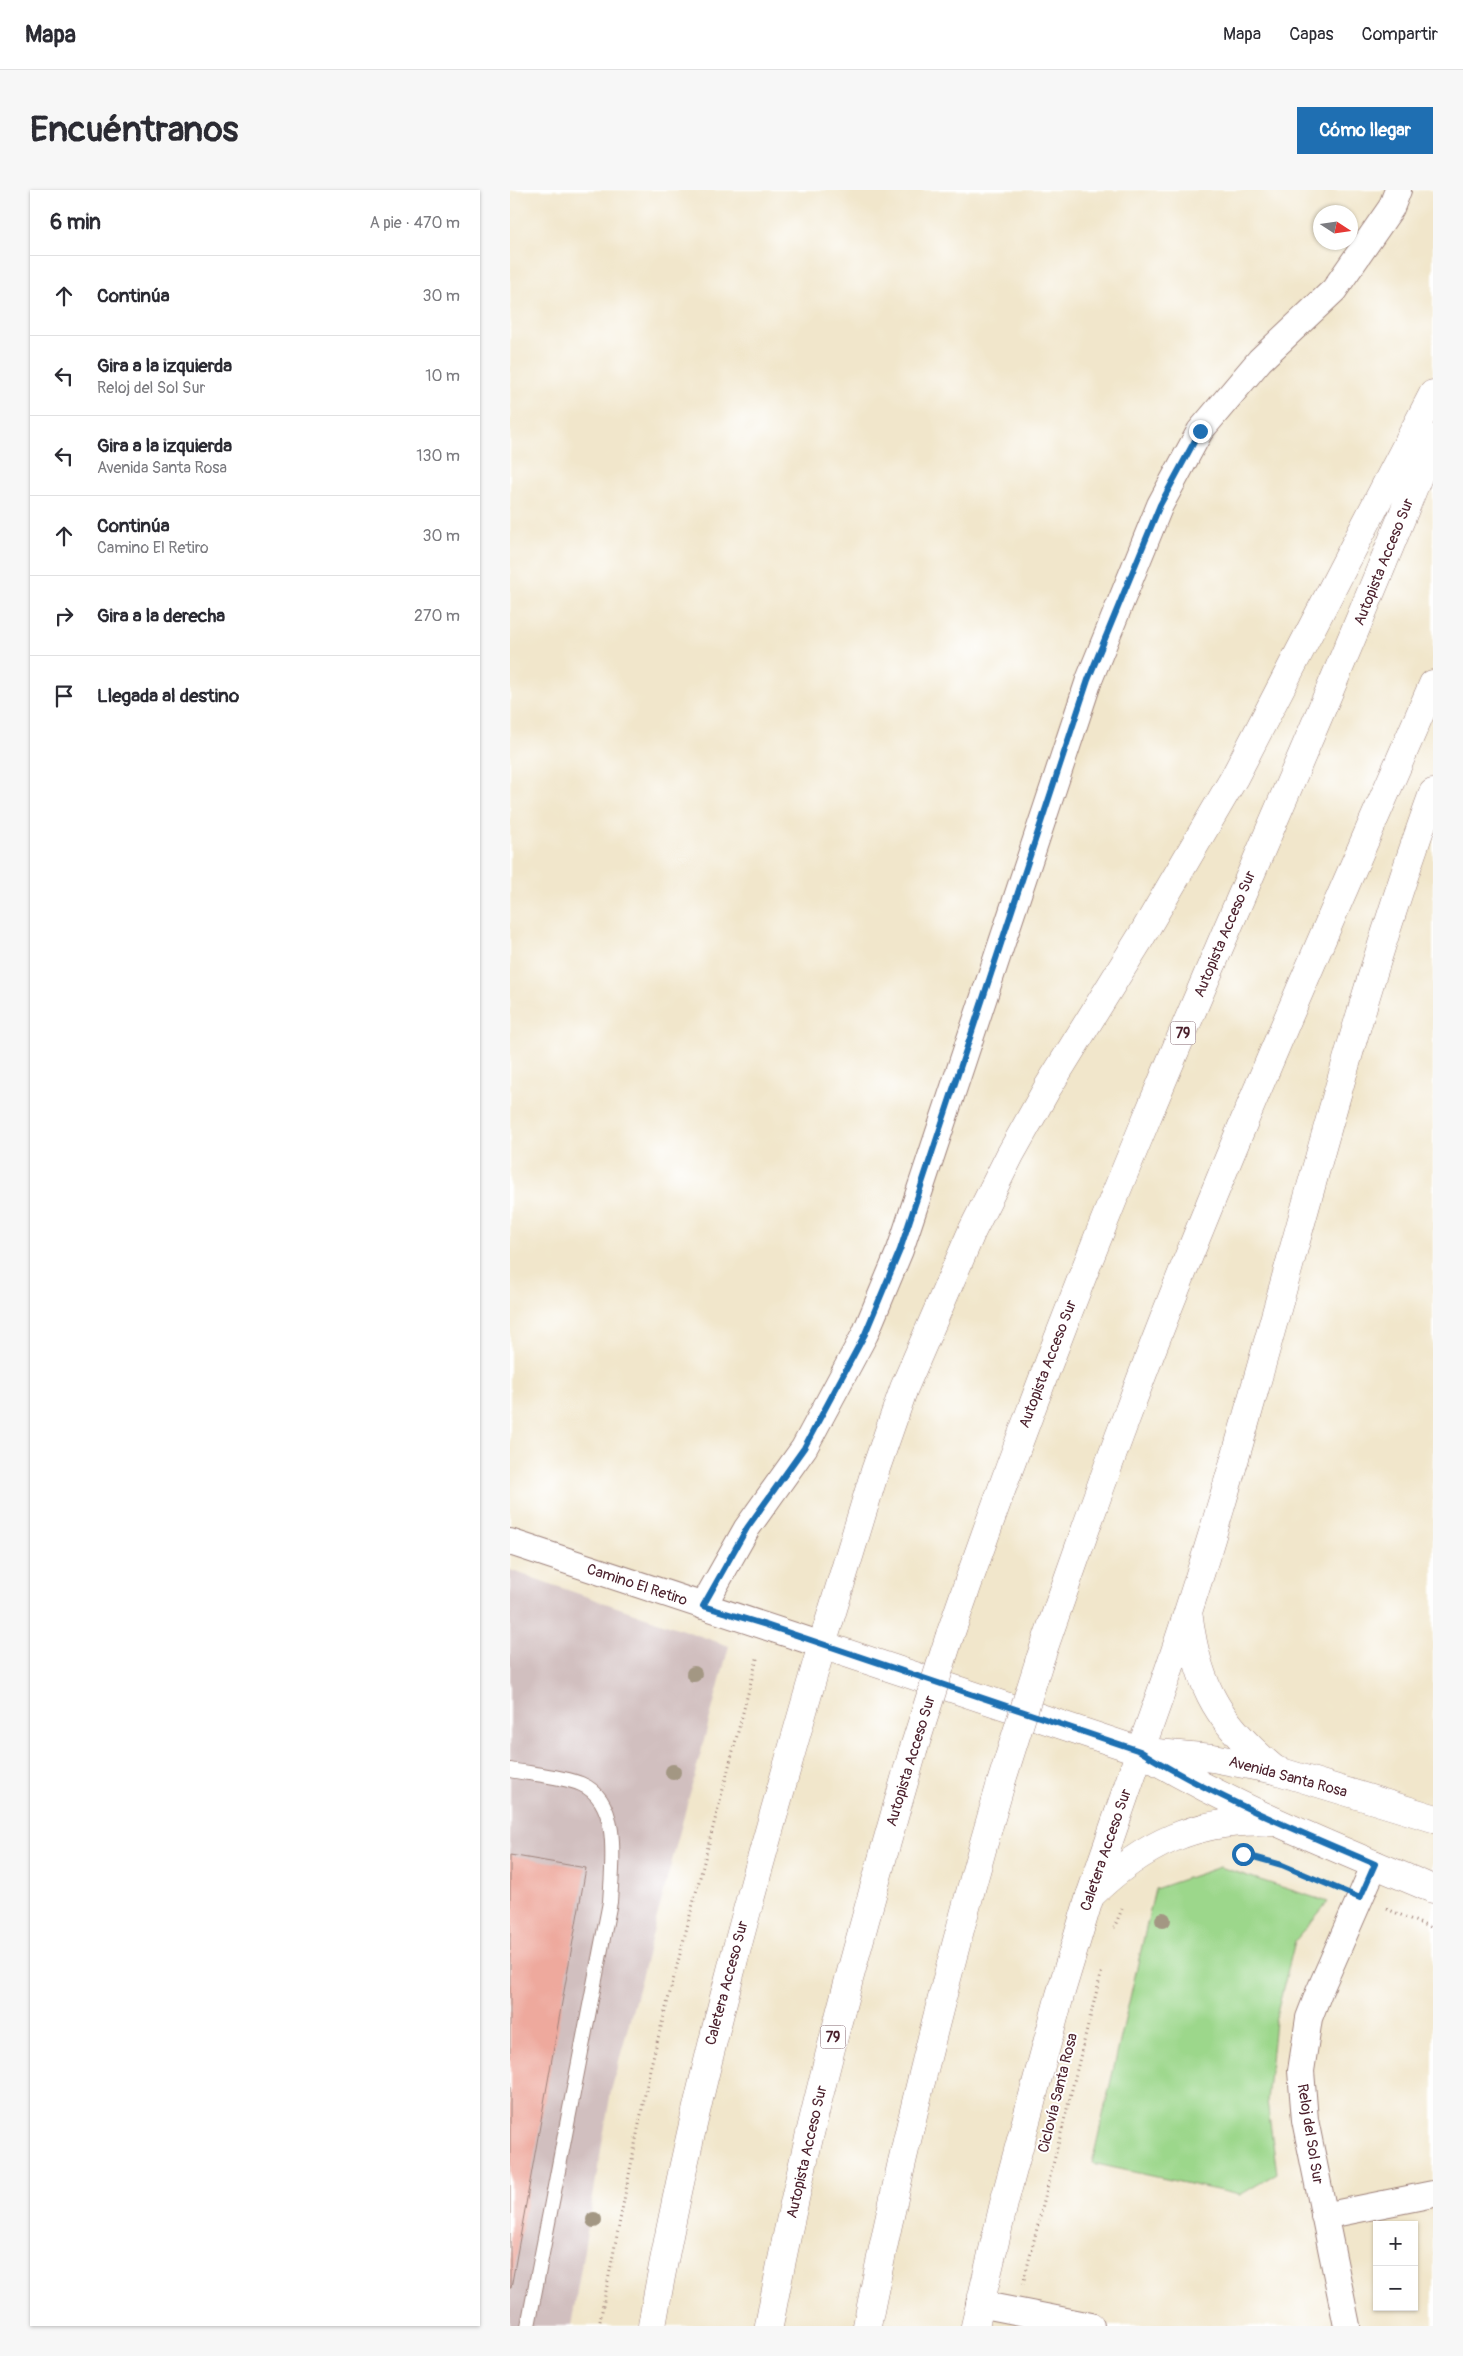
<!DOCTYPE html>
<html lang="es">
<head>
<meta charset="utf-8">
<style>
  body { margin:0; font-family:Pangolin,sans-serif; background:#f7f7f7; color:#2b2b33 }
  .controls { position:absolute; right:15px; bottom:15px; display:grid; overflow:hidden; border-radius:0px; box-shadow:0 1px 4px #0004 }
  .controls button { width:45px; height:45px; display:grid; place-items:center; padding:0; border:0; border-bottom:1px solid #e1e1e2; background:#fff; color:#2b2b33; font:25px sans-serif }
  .compass { position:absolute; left:803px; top:15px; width:45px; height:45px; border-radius:50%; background:#fff; box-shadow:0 1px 4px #0004; rotate:102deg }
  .stop { position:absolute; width:15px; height:15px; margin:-11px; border:4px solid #1f6fb2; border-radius:50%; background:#fff }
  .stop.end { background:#1f6fb2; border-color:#fff; box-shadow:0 1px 5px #0008 }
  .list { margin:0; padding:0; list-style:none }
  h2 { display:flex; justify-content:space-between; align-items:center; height:65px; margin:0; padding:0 20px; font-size:21px }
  h2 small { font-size:16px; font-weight:400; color:#7c7c81 }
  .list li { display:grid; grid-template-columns:32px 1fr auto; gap:15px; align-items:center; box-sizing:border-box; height:80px; padding:0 20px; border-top:1px solid #e1e1e2 }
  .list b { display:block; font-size:19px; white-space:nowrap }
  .list p { margin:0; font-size:16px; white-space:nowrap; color:#7c7c81 }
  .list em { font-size:16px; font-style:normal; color:#7c7c81 }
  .icon { flex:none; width:28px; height:28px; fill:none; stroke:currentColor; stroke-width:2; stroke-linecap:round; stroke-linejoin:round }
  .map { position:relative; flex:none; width:923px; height:2136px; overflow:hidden; border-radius:0px }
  header { display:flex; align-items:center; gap:30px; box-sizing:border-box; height:70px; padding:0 25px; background:#fff; border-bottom:1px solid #e1e1e2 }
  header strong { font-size:24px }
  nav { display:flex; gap:28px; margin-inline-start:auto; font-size:18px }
  .intro { display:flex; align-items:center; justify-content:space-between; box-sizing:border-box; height:120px; padding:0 30px }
  h1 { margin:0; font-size:35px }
  .button { padding:12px 22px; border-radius:0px; background:#1f6fb2; color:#fff; font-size:18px; font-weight:700 }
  main { display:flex; gap:30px; padding:0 30px }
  aside { flex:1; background:#fff; border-radius:0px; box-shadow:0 1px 4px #0004 }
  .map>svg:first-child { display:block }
  .industrial { fill:#d1bfbf }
  .green { fill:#9cd78b; stroke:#737b5b }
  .building { fill:#eea99d }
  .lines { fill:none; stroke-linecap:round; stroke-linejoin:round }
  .lane-casing { stroke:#9e827b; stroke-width:16 }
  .street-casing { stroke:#9e827b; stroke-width:28 }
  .secondary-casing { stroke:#9e827b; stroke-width:29 }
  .primary-casing { stroke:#9e827b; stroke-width:29 }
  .highway-casing { stroke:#9e827b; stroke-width:29 }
  .path { stroke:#9e827b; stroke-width:3; stroke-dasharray:1 4; stroke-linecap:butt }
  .lane { stroke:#fff; stroke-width:14 }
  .street { stroke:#fff; stroke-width:26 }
  .secondary { stroke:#fff; stroke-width:28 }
  .primary { stroke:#fff; stroke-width:28 }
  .highway { stroke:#fff; stroke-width:28 }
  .highway-bridge-casing { stroke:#9e827b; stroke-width:29; stroke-linecap:butt }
  .highway-bridge { stroke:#fff; stroke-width:28 }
  .tree { fill:#a39783 }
  .route { stroke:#1f6fb2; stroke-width:6 }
  .labels { text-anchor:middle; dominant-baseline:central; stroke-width:4; stroke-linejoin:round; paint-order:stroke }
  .shield { fill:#fff; stroke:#80626b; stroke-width:1 }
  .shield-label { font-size:14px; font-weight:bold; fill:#4a1f2b }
  .street-label { font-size:15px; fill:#4a1f2b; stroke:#fff }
</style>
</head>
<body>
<header>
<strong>Mapa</strong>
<nav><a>Mapa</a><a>Capas</a><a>Compartir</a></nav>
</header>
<div class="intro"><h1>Encuéntranos</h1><a class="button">Cómo llegar</a></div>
<main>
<aside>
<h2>6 min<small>A pie · 470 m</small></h2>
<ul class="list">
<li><svg class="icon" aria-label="ahead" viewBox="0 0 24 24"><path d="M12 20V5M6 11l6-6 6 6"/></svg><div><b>Continúa</b></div><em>30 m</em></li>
<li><svg class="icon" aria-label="left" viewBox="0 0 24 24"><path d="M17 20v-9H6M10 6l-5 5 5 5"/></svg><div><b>Gira a la izquierda</b><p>Reloj del Sol Sur</p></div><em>10 m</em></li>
<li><svg class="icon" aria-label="left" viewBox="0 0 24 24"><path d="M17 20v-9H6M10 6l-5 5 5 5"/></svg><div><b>Gira a la izquierda</b><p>Avenida Santa Rosa</p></div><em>130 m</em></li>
<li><svg class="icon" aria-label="ahead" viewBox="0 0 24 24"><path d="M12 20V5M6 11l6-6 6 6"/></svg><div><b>Continúa</b><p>Camino El Retiro</p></div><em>30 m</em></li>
<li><svg class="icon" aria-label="right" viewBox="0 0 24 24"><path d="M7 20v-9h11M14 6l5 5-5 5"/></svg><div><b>Gira a la derecha</b></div><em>270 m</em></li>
<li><svg class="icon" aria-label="arrive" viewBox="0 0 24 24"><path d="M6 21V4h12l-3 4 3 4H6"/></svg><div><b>Llegada al destino</b></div></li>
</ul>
</aside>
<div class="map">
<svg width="923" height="2136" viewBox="0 0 923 2136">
  <rect width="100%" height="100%" fill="#fff"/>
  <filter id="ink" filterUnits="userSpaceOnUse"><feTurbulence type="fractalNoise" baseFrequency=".02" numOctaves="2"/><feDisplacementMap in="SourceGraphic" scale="10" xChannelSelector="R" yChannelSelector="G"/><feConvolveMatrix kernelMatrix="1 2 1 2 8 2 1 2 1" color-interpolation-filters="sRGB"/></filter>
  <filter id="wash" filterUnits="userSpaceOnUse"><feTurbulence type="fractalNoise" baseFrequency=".0096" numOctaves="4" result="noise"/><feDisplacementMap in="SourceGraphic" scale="20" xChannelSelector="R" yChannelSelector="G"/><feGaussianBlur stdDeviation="1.12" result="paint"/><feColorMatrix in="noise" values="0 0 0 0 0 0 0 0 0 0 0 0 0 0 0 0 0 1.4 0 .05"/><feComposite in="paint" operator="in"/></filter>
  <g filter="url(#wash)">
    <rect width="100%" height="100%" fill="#f1e6cb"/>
    <!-- industrial -->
    <path class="industrial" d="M 0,1380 L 219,1456 L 101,1901 L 61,2136 L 0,2136 Z"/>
    <!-- green -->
    <path class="green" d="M 710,1677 L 818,1712 L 785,1751 L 765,1831 L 757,1911 L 767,1983 L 730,2005 L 582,1973 L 645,1699 Z"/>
    <g id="blocks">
      <!-- building -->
      <path class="building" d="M 0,1665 L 76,1678 L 1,2098 L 0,2098 Z"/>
    </g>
  </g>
  <g filter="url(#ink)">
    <use href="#blocks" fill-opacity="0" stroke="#9e827b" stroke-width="1"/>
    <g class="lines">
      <!-- lane casing -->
      <g class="lane-casing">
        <path id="lane" d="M 0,1580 C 21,1584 52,1586 71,1594 C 112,1611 102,1676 100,1712 L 18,2136"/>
      </g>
      <!-- street casing -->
      <g class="street-casing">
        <path id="street" d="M 0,1352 L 312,1455
          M 193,1416 L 237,1338 L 294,1258 L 355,1144 L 390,1060 L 579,490 L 650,315 L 690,241 L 750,170 L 824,100 L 881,18 L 888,0
          M 814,2026 L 923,2004
          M 469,2114 L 581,2136
          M 837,2136 L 795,1930 L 791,1881 L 799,1828 L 809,1802 L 865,1674"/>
      </g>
      <!-- secondary casing -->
      <g class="secondary-casing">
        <path id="secondary" d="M 142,2136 C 182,1905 247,1680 312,1455
          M 465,2136 L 495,2009 L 550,1805 L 580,1706 L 630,1561"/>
      </g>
      <!-- primary casing -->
      <g class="primary-casing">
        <path id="primary" d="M 312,1455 L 630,1561 C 722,1617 824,1657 923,1699
          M 636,1562 L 703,1568 L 765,1580 L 923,1628
          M 580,1706 C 632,1654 688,1628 762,1632"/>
      </g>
      <!-- highway casing -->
      <g class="highway-casing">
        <path id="highway" d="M 679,1428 C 688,1499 711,1535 765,1580
          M 440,1445 C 500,1271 565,1099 636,930 C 731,702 833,478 923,249
          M 312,1455 L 365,1281 L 394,1198 L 462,1041 L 500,965 L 538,897 L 631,747 L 724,588 L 923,204
          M 529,1472 C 555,1397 581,1322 609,1247 C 703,992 815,743 923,494
          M 630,1561 C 746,1248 809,917 923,603
          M 259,2136 C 295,1942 348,1751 403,1561
          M 357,2136 C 393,1953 439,1772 491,1593"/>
      </g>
      <!-- path -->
      <path class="path" d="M 732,1664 L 772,1675 L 823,1696
        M 877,1719 L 923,1739
        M 604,1738 L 612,1719
        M 513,2094 L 592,1780
        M 89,2136 L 140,1879 L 248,1465"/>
      <!-- lane -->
      <use href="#lane" class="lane"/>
      <!-- street -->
      <use href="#street" class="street"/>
      <!-- secondary -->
      <use href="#secondary" class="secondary"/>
      <!-- primary -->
      <use href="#primary" class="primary"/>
      <!-- highway -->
      <use href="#highway" class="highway"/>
      <!-- highway-bridge casing -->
      <g class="highway-bridge-casing">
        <path id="highway-bridge" d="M 403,1561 L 440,1445
          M 491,1593 L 529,1472"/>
      </g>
      <!-- highway-bridge -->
      <use href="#highway-bridge" class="highway-bridge"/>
    </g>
    <!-- trees -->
    <g class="tree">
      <circle cx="184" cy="1484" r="8"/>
      <circle cx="163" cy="1582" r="8"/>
      <circle cx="653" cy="1730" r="8"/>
      <circle cx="84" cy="2030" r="8"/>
    </g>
  </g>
  <g class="lines" filter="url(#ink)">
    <!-- route -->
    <path class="route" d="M 690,241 L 650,315 L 578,490 L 390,1060 L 355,1144 L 294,1258 L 237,1338 L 193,1416 L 256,1435 L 630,1561 C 704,1607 786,1640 865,1674 L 850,1708 L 772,1675 L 733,1664"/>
  </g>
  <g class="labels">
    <!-- shield labels -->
    <g class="shield">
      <rect x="660.5" y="831.5" width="25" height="23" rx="4"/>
      <rect x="310.5" y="1835.5" width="25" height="23" rx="4"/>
    </g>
    <g class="shield-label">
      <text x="673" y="843">79</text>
      <text x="323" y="1847">79</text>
    </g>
    <!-- street labels -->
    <g class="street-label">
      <text transform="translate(874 372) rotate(-68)">Autopista Acceso Sur</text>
      <text transform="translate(715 744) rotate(-67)">Autopista Acceso Sur</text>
      <text transform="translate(538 1174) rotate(-69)">Autopista Acceso Sur</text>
      <text transform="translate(127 1395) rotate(18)">Camino El Retiro</text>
      <text transform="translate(401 1571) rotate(-73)">Autopista Acceso Sur</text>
      <text transform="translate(778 1587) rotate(15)">Avenida Santa Rosa</text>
      <text transform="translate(596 1660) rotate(-71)">Caletera Acceso Sur</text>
      <text transform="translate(217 1793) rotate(-75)">Caletera Acceso Sur</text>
      <text transform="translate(548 1903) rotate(-76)">Ciclovía Santa Rosa</text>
      <text transform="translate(800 1944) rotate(81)">Reloj del Sol Sur</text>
      <text transform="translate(297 1962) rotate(-77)">Autopista Acceso Sur</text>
    </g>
  </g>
</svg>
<div class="controls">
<button>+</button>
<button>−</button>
</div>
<svg class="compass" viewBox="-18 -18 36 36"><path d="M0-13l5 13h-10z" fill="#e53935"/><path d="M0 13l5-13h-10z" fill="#7c7c81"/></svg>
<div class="stop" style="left:733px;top:1664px"></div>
<div class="stop end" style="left:690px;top:241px"></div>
</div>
</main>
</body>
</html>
